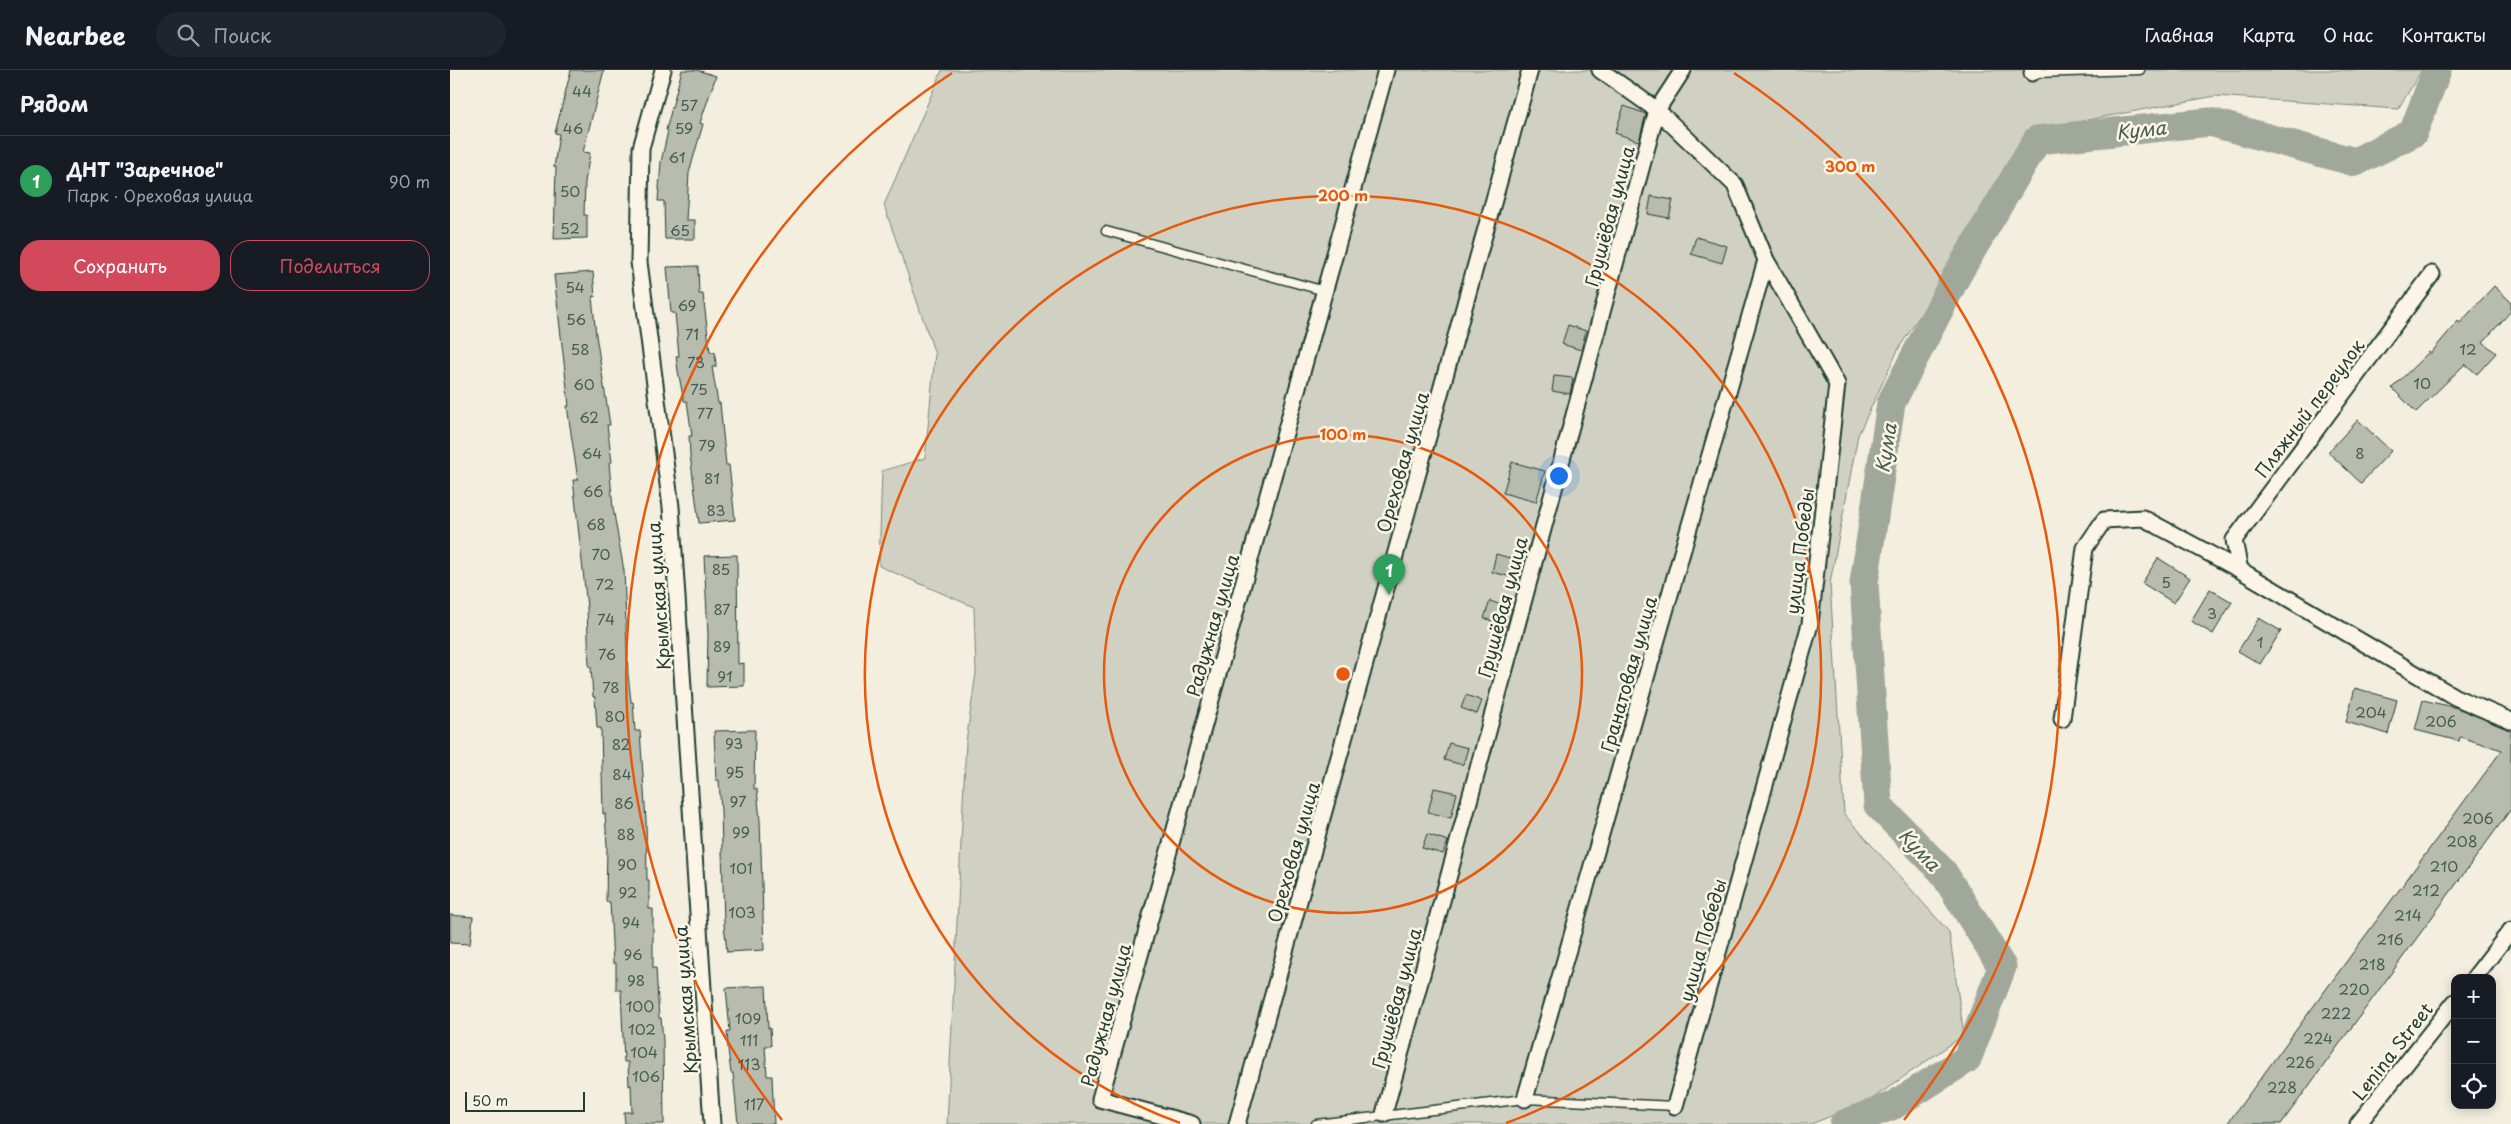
<!DOCTYPE html>
<html lang="ru">
<head>
<meta charset="utf-8">
<style>
  body { margin:0; font-family:"Playpen Sans",sans-serif; background:#20242c; color:#f1f3f6 }
  .controls { position:absolute; right:15px; bottom:15px; display:grid; overflow:hidden; border-radius:10px; box-shadow:0 2px 12px #0003 }
  .controls button { width:45px; height:45px; display:grid; place-items:center; padding:0; border:0; border-bottom:1px solid #363941; background:#171b24; color:#f1f3f6; font:25px sans-serif }
  .scale { position:absolute; left:15px; bottom:12px; width:120px; box-sizing:border-box; padding-left:5px; border:2px solid #1f3d34; border-top:0; font-size:14px; line-height:18px; white-space:nowrap; color:#1f3d34; -webkit-text-stroke:4px #fcf5e5; paint-order:stroke }
  .you { position:absolute; left:1108px; top:405px; width:18px; height:18px; margin:-12px; border:4px solid #fff; border-radius:50%; background:#1a73e8; box-shadow:0 0 0 8px #1a73e833 }
  .badge { display:grid; place-items:center; width:32px; height:32px; border-radius:50%; background:#d1495b; color:#fff; font-size:16px; font-weight:700 }
  .pin { position:absolute; translate:-50% -41px; filter:drop-shadow(0 1px 2px #0008) }
  .pin::after { content:''; position:absolute; top:26px; width:18px; height:15px; background:inherit; clip-path:polygon(0 0,100% 0,50% 100%) }
  .list { margin:0; padding:0; list-style:none }
  h2 { display:flex; justify-content:space-between; align-items:center; height:65px; margin:0; padding:0 20px; font-size:21px }
  h2 small { font-size:16px; font-weight:400; color:#9ea1a6 }
  .list li { display:grid; grid-template-columns:32px 1fr auto; gap:15px; align-items:center; box-sizing:border-box; height:90px; padding:0 20px; border-top:1px solid #363941 }
  .list b { display:block; font-size:19px; white-space:nowrap }
  .list p { margin:0; font-size:16px; white-space:nowrap; color:#9ea1a6 }
  .list em { font-size:16px; font-style:normal; color:#9ea1a6 }
  .actions { display:flex; gap:10px; padding:15px 20px }
  .actions a { flex:1; padding:11px 0; border:1px solid #d1495b; border-radius:20px; text-align:center; font-size:18px; color:#d1495b }
  .actions .main { background:#d1495b; color:#fff }
  .icon { flex:none; width:28px; height:28px; fill:none; stroke:currentColor; stroke-width:2; stroke-linecap:round; stroke-linejoin:round }
  .map { position:relative; flex:none; width:2061px; height:1054px; overflow:hidden }
  header { display:flex; align-items:center; gap:30px; box-sizing:border-box; height:70px; padding:0 25px; background:#171b24; border-bottom:1px solid #363941 }
  header strong { font-size:24px }
  nav { display:flex; gap:28px; margin-inline-start:auto; font-size:18px }
  .search { width:350px; height:45px; background:#20242c; display:flex; align-items:center; gap:12px; box-sizing:border-box; padding:0 18px; border-radius:28px; color:#9ea1a6; font-size:19px }
  main { display:flex }
  aside { flex:1; background:#171b24 }
  .map>svg:first-child { display:block }
  .green { fill:#d0d1c2; stroke:#78877b }
  .lines { fill:none; stroke-linecap:round; stroke-linejoin:round }
  .river { stroke:#a0a89b; stroke-width:29 }
  .building { fill:#b8bcae; stroke:#1f3d34 }
  .service-casing { stroke:#1f3d34; stroke-width:11 }
  .minor-casing { stroke:#1f3d34; stroke-width:19 }
  .service { stroke:#fcf5e5; stroke-width:8 }
  .minor { stroke:#fcf5e5; stroke-width:15 }
  .ring { fill:none; stroke:#e8590c; stroke-width:2.5 }
  .labels { text-anchor:middle; dominant-baseline:central; stroke-width:5; stroke-linejoin:round; paint-order:stroke }
  .number-label { font-size:15px; fill:#455d52 }
  .street-label { font-size:18px; fill:#1f3d34; stroke:#fcf5e5 }
  .water-label { font-size:19px; font-style:italic; fill:#465d53; stroke:#fcf5e5 }
  .centre { fill:#e8590c; stroke:#fcf5e5; stroke-width:2.5 }
  .ring-label { font-size:15px; text-anchor:middle; font-weight:bold; fill:#e8590c; stroke:#fcf5e5; stroke-width:5; stroke-linejoin:round; paint-order:stroke }
</style>
</head>
<body>
<header>
<strong>Nearbee</strong>
<div class="search"><svg class="icon" aria-label="search" viewBox="0 0 24 24"><circle cx="10" cy="10" r="6"/><path d="M15 15l6 6"/></svg>Поиск</div>
<nav><a>Главная</a><a>Карта</a><a>О нас</a><a>Контакты</a></nav>
</header>
<main>
<aside>
<h2>Рядом<small></small></h2>
<ul class="list">
<li><span class="badge" style="background:#2e9e5b">1</span><div><b>ДНТ &quot;Заречное&quot;</b><p>Парк · Ореховая улица</p></div><em>90 m</em></li>
</ul>
<div class="actions"><a class="main">Сохранить</a><a>Поделиться</a></div>
</aside>
<div class="map">
<svg width="2061" height="1054" viewBox="0 0 2061 1054">
  <rect width="100%" height="100%" fill="#f3eede"/>
  <filter id="ink" filterUnits="userSpaceOnUse"><feTurbulence type="fractalNoise" baseFrequency=".02" numOctaves="2"/><feDisplacementMap in="SourceGraphic" scale="10" xChannelSelector="R" yChannelSelector="G"/><feConvolveMatrix kernelMatrix="1 2 1 2 8 2 1 2 1" color-interpolation-filters="sRGB"/></filter>
  <g filter="url(#ink)">
    <!-- green -->
    <path class="green" d="M 492,0 L 1972,0 L 1948,39 L 1765,26 L 1590,59 L 1449,278 L 1408,365 L 1380,513 L 1394,744 L 1499,862 L 1514,965 L 1419,1031 L 1361,1054 L 497,1054 L 516,672 L 526,603 L 524,537 L 429,496 L 432,401 L 475,388 L 485,284 L 434,135 Z"/>
    <g class="lines">
      <!-- river -->
      <path class="river" d="M 1394,1054 L 1444,1035 L 1517,989 L 1552,897 L 1493,802 L 1428,735 L 1414,513 L 1441,333 L 1507,205 L 1587,70 L 1760,52 L 1905,92 L 1963,63 L 1987,0"/>
    </g>
    <!-- building -->
    <path class="building" d="M 121,0 L 154,0 L 133,82 L 140,83 L 135,112 L 134,145 L 137,145 L 137,168 L 104,169 L 106,97 L 104,97 L 109,64 L 105,63 Z
      M 232,0 L 247,0 L 266,6 L 250,53 L 253,54 L 239,103 L 236,150 L 245,150 L 245,169 L 215,169 L 214,131 L 208,131 L 211,92 L 218,61 L 216,60 Z
      M 1174,36 L 1196,44 L 1189,71 L 1165,63 Z
      M 1201,126 L 1223,130 L 1219,148 L 1198,144 Z
      M 1246,167 L 1277,176 L 1272,193 L 1241,184 Z
      M 248,196 L 249,224 L 253,224 L 260,282 L 265,282 L 266,297 L 262,297 L 268,333 L 270,333 L 276,395 L 279,395 L 285,450 L 249,453 L 240,385 L 239,366 L 242,366 L 237,331 L 234,331 L 228,301 L 226,286 L 229,286 L 225,243 L 221,243 L 217,197 Z
      M 143,202 L 145,227 L 142,227 L 146,265 L 160,355 L 157,355 L 162,392 L 159,393 L 163,438 L 174,501 L 178,604 L 181,632 L 183,632 L 185,661 L 190,661 L 196,750 L 197,810 L 199,810 L 199,839 L 203,839 L 203,898 L 206,898 L 209,948 L 211,948 L 213,970 L 214,1054 L 175,1054 L 174,1042 L 182,1042 L 181,1015 L 179,1016 L 178,992 L 174,992 L 171,920 L 166,920 L 166,893 L 163,893 L 160,832 L 156,832 L 157,776 L 155,743 L 153,744 L 151,658 L 147,658 L 145,627 L 143,627 L 141,597 L 139,597 L 137,537 L 123,410 L 128,410 L 117,336 L 119,336 L 104,205 Z
      M 2044,216 L 2061,232 L 2061,241 L 2033,272 L 2046,283 L 2027,304 L 2015,294 L 1966,342 L 1942,318 L 1979,282 L 1980,284 L 2008,251 L 2010,253 Z
      M 1118,255 L 1136,261 L 1131,280 L 1112,274 Z
      M 1104,306 L 1123,308 L 1120,324 L 1102,321 Z
      M 1908,350 L 1941,381 L 1911,413 L 1878,382 Z
      M 1062,392 L 1095,401 L 1086,432 L 1053,423 Z
      M 1046,484 L 1074,492 L 1070,509 L 1042,502 Z
      M 287,485 L 288,594 L 294,593 L 294,616 L 257,617 L 258,564 L 254,486 Z
      M 1708,488 L 1740,508 L 1724,533 L 1692,513 Z
      M 1760,519 L 1782,532 L 1763,564 L 1741,551 Z
      M 1040,531 L 1062,539 L 1057,557 L 1034,548 Z
      M 1809,548 L 1831,561 L 1810,594 L 1788,581 Z
      M 1905,618 L 1947,630 L 1938,664 L 1896,652 Z
      M 1016,625 L 1032,631 L 1027,644 L 1011,638 Z
      M 1973,630 L 2007,638 L 2061,660 L 2061,739 L 1831,1054 L 1777,1054 L 2052,680 L 2010,667 L 2009,671 L 1965,660 Z
      M 305,660 L 304,719 L 307,719 L 310,750 L 314,880 L 277,882 L 274,854 L 271,741 L 269,710 L 266,710 L 264,661 Z
      M 999,673 L 1018,678 L 1013,695 L 994,690 Z
      M 984,718 L 1007,723 L 1001,748 L 978,742 Z
      M 977,764 L 998,771 L 993,784 L 972,778 Z
      M 0,845 L 23,847 L 20,874 L 0,873 Z
      M 316,916 L 318,958 L 320,958 L 321,976 L 315,976 L 317,1006 L 322,1006 L 324,1054 L 288,1054 L 283,1003 L 281,1003 L 278,979 L 277,961 L 280,961 L 276,918 Z"/>
    <g class="lines">
      <!-- service casing -->
      <g class="service-casing">
        <path id="service" d="M 1583,3 L 1690,0
          M 656,161 L 875,221
          M 866,1054 L 1075,1029 L 1225,1036"/>
      </g>
      <!-- minor casing -->
      <g class="minor-casing">
        <path id="minor" d="M 213,0 L 191,78 L 189,192 L 221,437 L 262,1054
          M 1150,0 L 1207,40 L 1285,115 L 1316,190 L 1387,314 L 1360,554 L 1225,1036
          M 1582,3 L 1585,0
          M 1982,204 L 1784,470 L 1790,500 L 2005,627 L 2061,651
          M 1612,649 L 1635,478 L 1654,450 L 1693,448 L 1790,500
          M 2024,908 L 2061,860
          M 1075,1029 L 1316,190
          M 934,1044 L 1207,40 L 1233,0
          M 742,1054 L 650,1029 L 936,0
          M 787,1054 L 1080,0
          M 1908,1054 L 2005,932"/>
      </g>
      <!-- service -->
      <use href="#service" class="service"/>
      <!-- minor -->
      <use href="#minor" class="minor"/>
    </g>
  </g>
  <!-- distance rings -->
  <g class="ring">
    <circle cx="893" cy="604" r="239"/>
    <path d="M730 1053A478 478 0 1 1 1056 1053"/>
    <path d="M332 1050A717 717 0 0 1 502 3M1284 3A717 717 0 0 1 1454 1050"/>
  </g>
  <g class="labels">
    <!-- number labels -->
    <g class="number-label">
      <text x="132" y="20">44</text>
      <text x="239" y="34">57</text>
      <text x="123" y="57">46</text>
      <text x="234" y="57">59</text>
      <text x="227" y="86">61</text>
      <text x="120" y="120">50</text>
      <text x="120" y="157">52</text>
      <text x="230" y="159">65</text>
      <text x="125" y="216">54</text>
      <text x="237" y="234">69</text>
      <text x="126" y="248">56</text>
      <text x="242" y="263">71</text>
      <text x="130" y="278">58</text>
      <text x="2018" y="278">12</text>
      <text x="246" y="291">73</text>
      <text x="1972" y="312">10</text>
      <text x="134" y="313">60</text>
      <text x="249" y="318">75</text>
      <text x="255" y="342">77</text>
      <text x="139" y="346">62</text>
      <text x="257" y="374">79</text>
      <text x="142" y="382">64</text>
      <text x="1910" y="382">8</text>
      <text x="262" y="407">81</text>
      <text x="143" y="420">66</text>
      <text x="266" y="439">83</text>
      <text x="146" y="453">68</text>
      <text x="151" y="483">70</text>
      <text x="271" y="498">85</text>
      <text x="1716" y="511">5</text>
      <text x="155" y="513">72</text>
      <text x="272" y="538">87</text>
      <text x="1762" y="542">3</text>
      <text x="156" y="548">74</text>
      <text x="1810" y="571">1</text>
      <text x="272" y="575">89</text>
      <text x="157" y="583">76</text>
      <text x="275" y="605">91</text>
      <text x="161" y="616">78</text>
      <text x="1921" y="641">204</text>
      <text x="165" y="645">80</text>
      <text x="1991" y="650">206</text>
      <text x="284" y="672">93</text>
      <text x="171" y="673">82</text>
      <text x="285" y="701">95</text>
      <text x="172" y="703">84</text>
      <text x="288" y="730">97</text>
      <text x="174" y="732">86</text>
      <text x="2028" y="747">206</text>
      <text x="291" y="761">99</text>
      <text x="176" y="763">88</text>
      <text x="2012" y="770">208</text>
      <text x="177" y="793">90</text>
      <text x="1994" y="795">210</text>
      <text x="291" y="797">101</text>
      <text x="1976" y="819">212</text>
      <text x="178" y="821">92</text>
      <text x="292" y="841">103</text>
      <text x="1958" y="844">214</text>
      <text x="181" y="851">94</text>
      <text x="1940" y="868">216</text>
      <text x="183" y="883">96</text>
      <text x="1922" y="893">218</text>
      <text x="186" y="909">98</text>
      <text x="1904" y="918">220</text>
      <text x="190" y="935">100</text>
      <text x="1886" y="942">222</text>
      <text x="298" y="947">109</text>
      <text x="192" y="958">102</text>
      <text x="1868" y="967">224</text>
      <text x="299" y="969">111</text>
      <text x="194" y="981">104</text>
      <text x="1850" y="991">226</text>
      <text x="299" y="993">113</text>
      <text x="196" y="1005">106</text>
      <text x="1832" y="1016">228</text>
      <text x="304" y="1033">117</text>
    </g>
    <!-- street labels -->
    <g class="street-label">
      <text transform="translate(1159 146) rotate(-75)">Грушёвая улица</text>
      <text transform="translate(1859 338) rotate(-53)">Пляжный переулок</text>
      <text transform="translate(952 392) rotate(-74)">Ореховая улица</text>
      <text transform="translate(1349 481) rotate(-83)">улица Победы</text>
      <text transform="translate(208 526) rotate(-94)">Крымская улица</text>
      <text transform="translate(1052 537) rotate(-75)">Грушёвая улица</text>
      <text transform="translate(762 555) rotate(-74)">Радужная улица</text>
      <text transform="translate(1178 604) rotate(-74)">Гранатовая улица</text>
      <text transform="translate(843 782) rotate(-74)">Ореховая улица</text>
      <text transform="translate(1252 870) rotate(-74)">улица Победы</text>
      <text transform="translate(946 928) rotate(-75)">Грушёвая улица</text>
      <text transform="translate(235 930) rotate(-94)">Крымская улица</text>
      <text transform="translate(655 945) rotate(-75)">Радужная улица</text>
      <text transform="translate(1942 981) rotate(-52)">Lenina Street</text>
    </g>
    <!-- water labels -->
    <g class="water-label">
      <text transform="translate(1691 59) rotate(-6)">Кума</text>
      <text transform="translate(1435 378) rotate(-81)">Кума</text>
      <text transform="translate(1470 779) rotate(47)">Кума</text>
    </g>
  </g>
  <circle cx="893" cy="604" r="8" class="centre"/>
  <g class="ring-label">
    <text x="1400" y="102">300 m</text>
    <text x="893" y="131">200 m</text>
    <text x="893" y="370">100 m</text>
  </g>
</svg>
<div class="controls">
<button>+</button>
<button>−</button>
<button><svg class="icon" aria-label="locate" viewBox="0 0 24 24"><circle cx="12" cy="12" r="6"/><path d="M12 2v4M12 18v4M2 12h4M18 12h4"/></svg></button>
</div>
<div class="scale">50 m</div>
<div class="you"></div>
<div class="pin badge" style="left:939px;top:525px;background:#2e9e5b">1</div>
</div>
</main>
</body>
</html>
